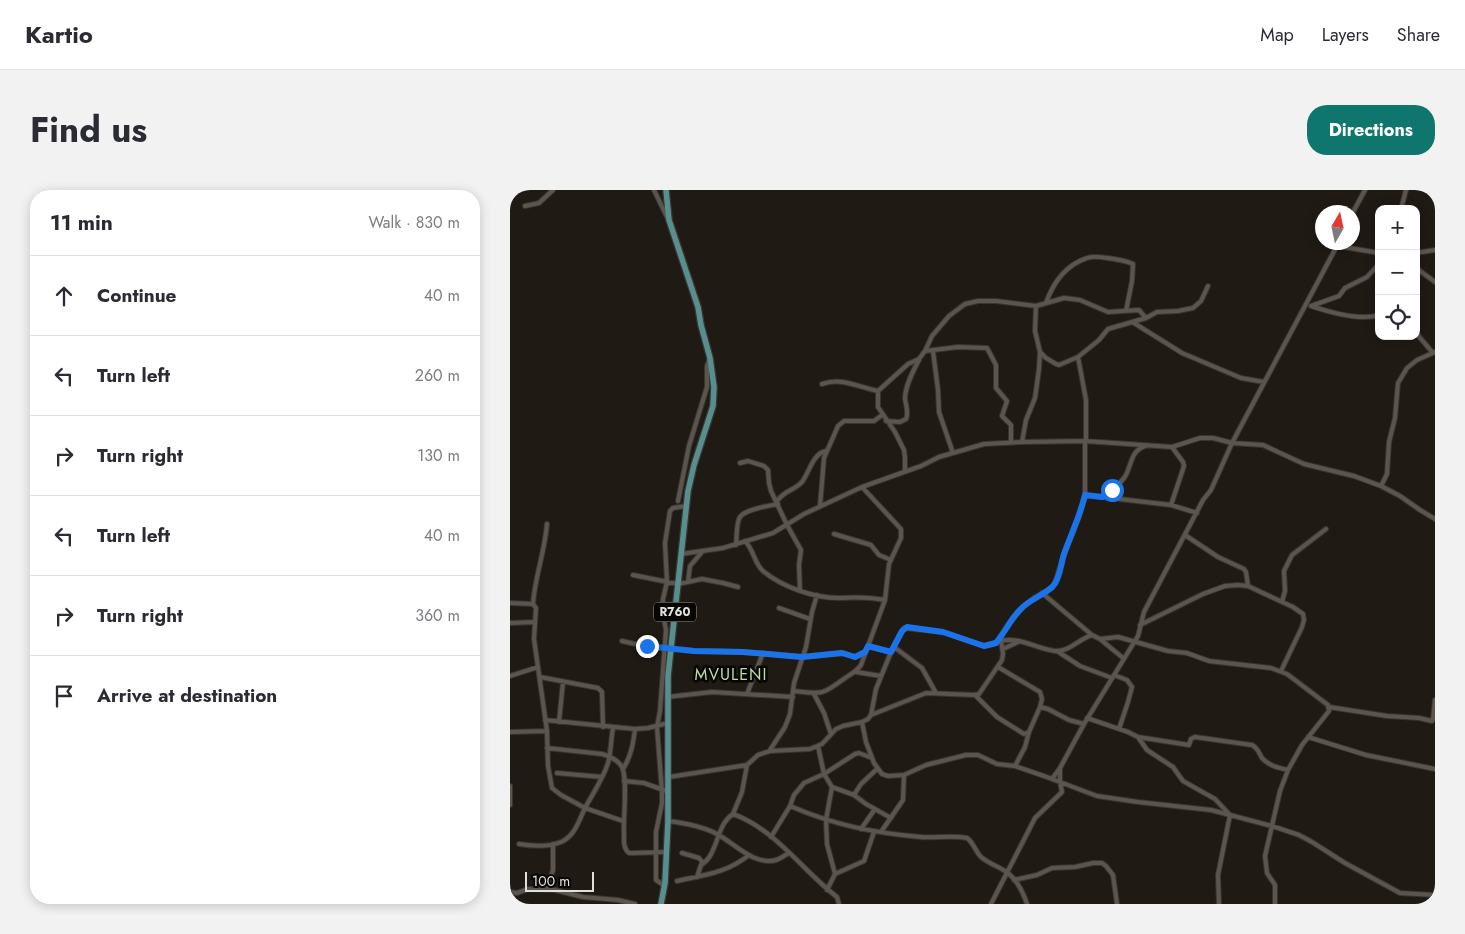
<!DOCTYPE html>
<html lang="en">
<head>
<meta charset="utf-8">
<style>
  body { margin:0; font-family:Jost,sans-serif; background:#f2f2f3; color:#2b2b33 }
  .controls { position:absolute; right:15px; top:15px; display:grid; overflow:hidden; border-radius:10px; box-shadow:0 2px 12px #0003 }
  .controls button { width:45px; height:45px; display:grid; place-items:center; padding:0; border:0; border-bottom:1px solid #e1e1e2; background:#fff; color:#2b2b33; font:25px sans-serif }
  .compass { position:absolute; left:805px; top:15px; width:45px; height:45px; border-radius:50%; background:#fff; box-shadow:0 2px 12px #0003; rotate:9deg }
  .scale { position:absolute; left:15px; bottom:12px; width:69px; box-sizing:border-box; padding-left:5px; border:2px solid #e2dfdb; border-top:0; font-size:14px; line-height:18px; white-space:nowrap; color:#e2dfdb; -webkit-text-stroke:4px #070604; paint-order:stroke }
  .stop { position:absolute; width:15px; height:15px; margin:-11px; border:4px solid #1a73e8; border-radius:50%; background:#fff }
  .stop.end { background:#1a73e8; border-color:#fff; box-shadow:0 1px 5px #0008 }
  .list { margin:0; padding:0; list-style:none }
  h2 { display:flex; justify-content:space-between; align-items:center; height:65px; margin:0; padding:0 20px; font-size:21px }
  h2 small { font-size:16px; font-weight:400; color:#7c7c81 }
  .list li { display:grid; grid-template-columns:32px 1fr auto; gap:15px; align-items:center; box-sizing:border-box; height:80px; padding:0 20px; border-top:1px solid #e1e1e2 }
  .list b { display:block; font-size:19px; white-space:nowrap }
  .list em { font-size:16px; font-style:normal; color:#7c7c81 }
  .icon { flex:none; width:28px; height:28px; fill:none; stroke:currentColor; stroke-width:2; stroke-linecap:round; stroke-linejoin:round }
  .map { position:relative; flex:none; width:925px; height:714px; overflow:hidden; border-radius:20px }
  header { display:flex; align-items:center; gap:30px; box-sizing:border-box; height:70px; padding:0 25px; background:#fff; border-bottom:1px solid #e1e1e2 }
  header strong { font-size:24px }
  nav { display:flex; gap:28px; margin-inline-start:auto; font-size:18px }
  .intro { display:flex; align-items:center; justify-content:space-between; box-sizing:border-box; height:120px; padding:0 30px }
  h1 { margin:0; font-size:35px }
  .button { padding:12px 22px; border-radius:20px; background:#0f766e; color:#fff; font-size:18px; font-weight:700 }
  main { display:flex; gap:30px; padding:0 30px }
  aside { flex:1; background:#fff; border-radius:20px; box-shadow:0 2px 12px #0003 }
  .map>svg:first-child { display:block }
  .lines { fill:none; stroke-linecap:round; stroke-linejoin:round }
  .minor-casing { stroke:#393532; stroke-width:6 }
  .primary-casing { stroke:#393532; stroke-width:8 }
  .minor { stroke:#5b554e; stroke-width:4 }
  .primary { stroke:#578f8e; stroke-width:5.5 }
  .route { stroke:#1a73e8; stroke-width:6 }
  .labels { text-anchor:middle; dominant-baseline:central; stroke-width:5; stroke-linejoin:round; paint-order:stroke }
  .shield { fill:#070604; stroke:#a09e9a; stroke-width:1 }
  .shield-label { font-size:12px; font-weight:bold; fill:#e2dfdb }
  .quarter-label { font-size:16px; letter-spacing:1px; fill:#bedf99; stroke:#070604 }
</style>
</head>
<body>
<header>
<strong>Kartio</strong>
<nav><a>Map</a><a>Layers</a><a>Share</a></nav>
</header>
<div class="intro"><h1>Find us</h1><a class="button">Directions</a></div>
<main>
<aside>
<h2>11 min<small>Walk · 830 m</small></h2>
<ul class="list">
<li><svg class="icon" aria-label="ahead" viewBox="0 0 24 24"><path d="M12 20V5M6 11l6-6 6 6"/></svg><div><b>Continue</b></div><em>40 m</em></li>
<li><svg class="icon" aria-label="left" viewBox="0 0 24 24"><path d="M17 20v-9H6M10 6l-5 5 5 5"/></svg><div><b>Turn left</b></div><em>260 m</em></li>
<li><svg class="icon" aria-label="right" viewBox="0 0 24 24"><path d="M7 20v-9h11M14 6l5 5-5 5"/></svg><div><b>Turn right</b></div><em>130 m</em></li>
<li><svg class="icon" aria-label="left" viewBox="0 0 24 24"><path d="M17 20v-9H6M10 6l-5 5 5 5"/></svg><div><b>Turn left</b></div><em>40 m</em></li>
<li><svg class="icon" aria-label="right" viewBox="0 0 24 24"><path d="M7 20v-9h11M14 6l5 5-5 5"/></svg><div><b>Turn right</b></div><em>360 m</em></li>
<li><svg class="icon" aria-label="arrive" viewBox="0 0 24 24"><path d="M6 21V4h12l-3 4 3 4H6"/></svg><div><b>Arrive at destination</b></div></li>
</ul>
</aside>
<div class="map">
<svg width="925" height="714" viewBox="0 0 925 714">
  <rect width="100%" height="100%" fill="#1f1a14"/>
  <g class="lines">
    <!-- minor casing -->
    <g class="minor-casing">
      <path id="minor" d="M 144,0 L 157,27
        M 15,16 L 29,13 L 43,0
        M 891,19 L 896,0
        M 842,24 L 855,0
        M 828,56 L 869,63
        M 906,63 L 925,60
        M 906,78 L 925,92
        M 536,113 C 543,93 556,75 577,68 C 585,65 595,68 604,69 C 610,70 617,71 623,74 L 622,91 L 616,121
        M 801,116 L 829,106 L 835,98 L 857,87 L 869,74
        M 801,116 C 819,122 851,131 869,125
        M 624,133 L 672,163 L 731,188 L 754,192
        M 906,143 L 923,163
        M 415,161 L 448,157 L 477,158 L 486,175 L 486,198 L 497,211 L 492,226 L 501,235 L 501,252
        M 423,161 L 428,200 L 429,222 L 443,263
        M 530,162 L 536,168 L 546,174 L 549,175 L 568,167 L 589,150 L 598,139 L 636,128 L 647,122 L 668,121 L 683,118 L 691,111 L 698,96
        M 568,167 L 576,210 L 576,251
        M 312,194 C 333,187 347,197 368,201 L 398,174 L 409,169 L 415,161 L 422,146 L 439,126 L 455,114 L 468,111 L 486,111 L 526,116 L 554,108 L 570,110 L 598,122 L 629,120 L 636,128
        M 368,201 L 368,217 L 385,242 L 394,260 L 395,268 L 395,281
        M 376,231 L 390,232 L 396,229 C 399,222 396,216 395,209 C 395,196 403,181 409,170
        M 512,252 L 516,230 L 525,208 L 529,179 L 530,162 L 525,141 L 526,116
        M 230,273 L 238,271 L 254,276 L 258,280 L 259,293 L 261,301 L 277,335 L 291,360 L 289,375 L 290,401
        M 871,296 L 877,284 L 879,252 L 885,228 L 888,193 L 897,178 L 907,170 L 925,162
        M 575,305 L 661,315 L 687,323
        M 591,307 C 600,301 611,294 616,285 C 622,273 621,261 635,256
        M 168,311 L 179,256 L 197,197 L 197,176 L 200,168
        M 267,311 C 276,299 284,301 292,292 C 299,283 303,263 316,261
        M 661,315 L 674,276 L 673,272 L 662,257
        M 310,316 L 314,268 L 328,236 L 334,231 L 364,231 L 372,225
        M 324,344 L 361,355 L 369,365 L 381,370
        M 675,345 L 708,367 L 734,379 L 736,382 L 738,396
        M 235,351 C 244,360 244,373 253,381 C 272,397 304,408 329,408 C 345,407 359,407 375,410
        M 226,355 C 227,347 226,333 230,327 C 236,319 258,316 268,314
        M 171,364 L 213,358 L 263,343 L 294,324 L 352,297 L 411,276 L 429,267 L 474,254 L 512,252 L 575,251 L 662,257 L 690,248 L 703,248 L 722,253 L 753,255 L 794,274 L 844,286 L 871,296 L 890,306 L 910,320 L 925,329
        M 123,385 L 168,394 L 192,389 L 213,393 L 228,397
        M 178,392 L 180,376 L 192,362
        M 532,403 L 582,445 L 590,449 L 608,447 L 658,461 L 677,463 L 699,471 L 761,478 L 777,484 L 818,515 L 819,521 L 792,555 L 778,580 L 770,601 L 755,666 L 757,683 L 765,695 L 765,714
        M 772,412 L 775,401 L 774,381 L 782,365 L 816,339
        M 0,413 L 23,414 L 26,418 L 24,449 L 37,541 L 38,576 L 42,598 L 51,605 L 75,618 L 113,631
        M 23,414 C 25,386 35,361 37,334
        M 269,418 L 300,429
        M 0,433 L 25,432
        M 630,435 L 693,404 L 715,396 L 728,395 L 738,396 L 783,417 L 793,424 L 794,430 L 792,437 L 771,481
        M 590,449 L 613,468
        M 112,451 L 134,456 L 184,461 L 233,462 L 292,467 L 332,463 L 345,467 L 355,462
        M 490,451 C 509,446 527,459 545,461 C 559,462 569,449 582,445
        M 358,456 L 381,462
        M 384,457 L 412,478 L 426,503
        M 493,459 L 510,451
        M 547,461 L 570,476 L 602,488
        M 488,477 L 530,502 L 532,509 L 530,517
        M 346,482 L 371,486
        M 604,485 L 617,490 L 622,497 L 618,512 L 609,539
        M 0,486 L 28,477
        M 30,487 L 88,498 L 92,502 L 93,537
        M 283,501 C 312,504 311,506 335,488 C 341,484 346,482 351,475 L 375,410 L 379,374 L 391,348 L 391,339 L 352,297
        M 237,504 L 253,463
        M 304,504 L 314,523 L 321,544
        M 465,505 L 487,527 L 514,544 L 519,542 L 530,517 L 538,519 L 559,530 L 574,534
        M 157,507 L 202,502 L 283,507
        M 819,517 L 877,526 L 909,528 L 922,531 L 923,529 L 925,510
        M 361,525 L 416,503 L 465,505 L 469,504 L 492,470 L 493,464 L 491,450
        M 577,528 L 618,542 L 628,547 L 637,560 L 663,577 L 673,591 L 705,609 L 720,625 L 708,685 L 709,714
        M 35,530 L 125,539 L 138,538 L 158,533
        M 49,532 L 53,492
        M 352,532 L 356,552 L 364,573 L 372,584 L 378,586 L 394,585 L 416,575 L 456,565 L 468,565 L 487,574 L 505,576 L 534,586 L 587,606 L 628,612 L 701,620 L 762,636 L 789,645 L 802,652 L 835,673 L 890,703 L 925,705
        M 0,542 L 37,541
        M 628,547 L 679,555 L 681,549 L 685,547 L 742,555 C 748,558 749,563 752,568 C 759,576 769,578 778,580
        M 798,547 L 856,565 L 925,579
        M 308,556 L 314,584 L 322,597 L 316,630 L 317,654 L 325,684
        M 37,558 L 92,564 C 99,566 108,570 112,577 C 118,590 113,628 114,644 C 114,651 113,658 119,663 L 123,663 L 157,662
        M 260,560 L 275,537 L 280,524 L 284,493 L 296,457 L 302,422 L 307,405
        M 505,576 L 515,557 L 519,542
        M 113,579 C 121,566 123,555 125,539
        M 47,583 L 92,587
        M 159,587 L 237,575 L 248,565 L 260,561 L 300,559 L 312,554 L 326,539 L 333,536 L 352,532 L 358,529 L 361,525 L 366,499 L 381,462 L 394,438 L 433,442 L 474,456 L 486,453 L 503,428 L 513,417 L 524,408 L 542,398 L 545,393 L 555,362 L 569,327 L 575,305 L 575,251
        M 542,589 L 550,578 L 574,534 L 628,446 L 634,422 L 693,310 L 701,300 L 722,253 L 829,52
        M 114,591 L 134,593 L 159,602
        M 0,596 L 0,615
        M 322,597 L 344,605 L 356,614 L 381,628
        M 344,605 L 351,594 L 367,579
        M 280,616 C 324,635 364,643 411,647 C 426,648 442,645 457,648 C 464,653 465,661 471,667 C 478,673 487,676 495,681 C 506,688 513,702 517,714
        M 223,624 L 232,602 L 237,575
        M 158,631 C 175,633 192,636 207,644 C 224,653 244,676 266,670 C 270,669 275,665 279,663
        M 351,639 L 365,619
        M 371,642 L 393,610 L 394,585
        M 261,647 L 280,616 L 284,605 L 294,593 L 314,584 L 345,564 L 349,563 L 362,568
        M 9,654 C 21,656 39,657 51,652 C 65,646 69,630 75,618 C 83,603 93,589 98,573 C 101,562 101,549 103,538
        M 172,663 L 189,668 L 193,673
        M 187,687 L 191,675 C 209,664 205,636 223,624 C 265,639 292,680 327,707 L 329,714
        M 504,690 L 527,685 L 542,678 L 565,677 L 583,673 L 592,673 L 596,676 L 603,685 L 607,714
        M 167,691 C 194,685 217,683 239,665
        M 155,696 L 146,690 L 146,642 L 152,613 L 152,602 L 147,537 L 150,521 L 156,440 L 152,418 L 153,409 L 157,392 L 155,353 L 160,321 L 163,318 L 176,316
        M 37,700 L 43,680 L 43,654
        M 317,700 L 325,684 L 354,671 L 364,642
        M 0,702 L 7,703 L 18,699 L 45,700 L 73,707 L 108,710 L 125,714
        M 481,714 L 525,628 L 552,602 L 550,592 L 550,579"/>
    </g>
    <!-- primary casing -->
    <g class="primary-casing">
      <path id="primary" d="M 151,714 L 155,693 L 158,631 L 158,486 L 178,301 L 184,275 L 203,216 L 204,197 L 200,168 L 191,135 L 188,117 L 159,30 L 156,0"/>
    </g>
    <!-- minor -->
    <use href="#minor" class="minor"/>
    <!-- primary -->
    <use href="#primary" class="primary"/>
  </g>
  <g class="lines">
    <!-- route -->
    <path class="route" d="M 137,456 L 184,461 L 233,462 L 292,467 L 332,463 L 345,467 L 355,462 L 358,456 L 381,462 L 392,441 L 397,437 L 433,442 L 474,456 L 486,453 C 496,441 502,426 514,416 C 522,409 537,403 543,396 C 550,389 551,373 554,364 C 561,344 570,326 575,305 L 592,307 L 602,300"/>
  </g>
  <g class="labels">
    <!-- shield labels -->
    <rect class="shield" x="144" y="412.5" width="42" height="19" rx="4"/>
    <g class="shield-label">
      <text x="165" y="422">R760</text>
    </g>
    <!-- quarter labels -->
    <g class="quarter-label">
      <text x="221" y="484">MVULENI</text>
    </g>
  </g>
</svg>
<div class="controls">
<button>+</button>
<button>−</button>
<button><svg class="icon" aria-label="locate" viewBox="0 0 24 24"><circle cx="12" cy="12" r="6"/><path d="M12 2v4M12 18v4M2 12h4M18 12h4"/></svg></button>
</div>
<svg class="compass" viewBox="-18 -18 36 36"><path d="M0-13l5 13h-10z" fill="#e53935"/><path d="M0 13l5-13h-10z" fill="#7c7c81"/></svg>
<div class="scale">100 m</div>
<div class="stop" style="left:602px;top:300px"></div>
<div class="stop end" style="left:137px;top:456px"></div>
</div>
</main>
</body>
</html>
